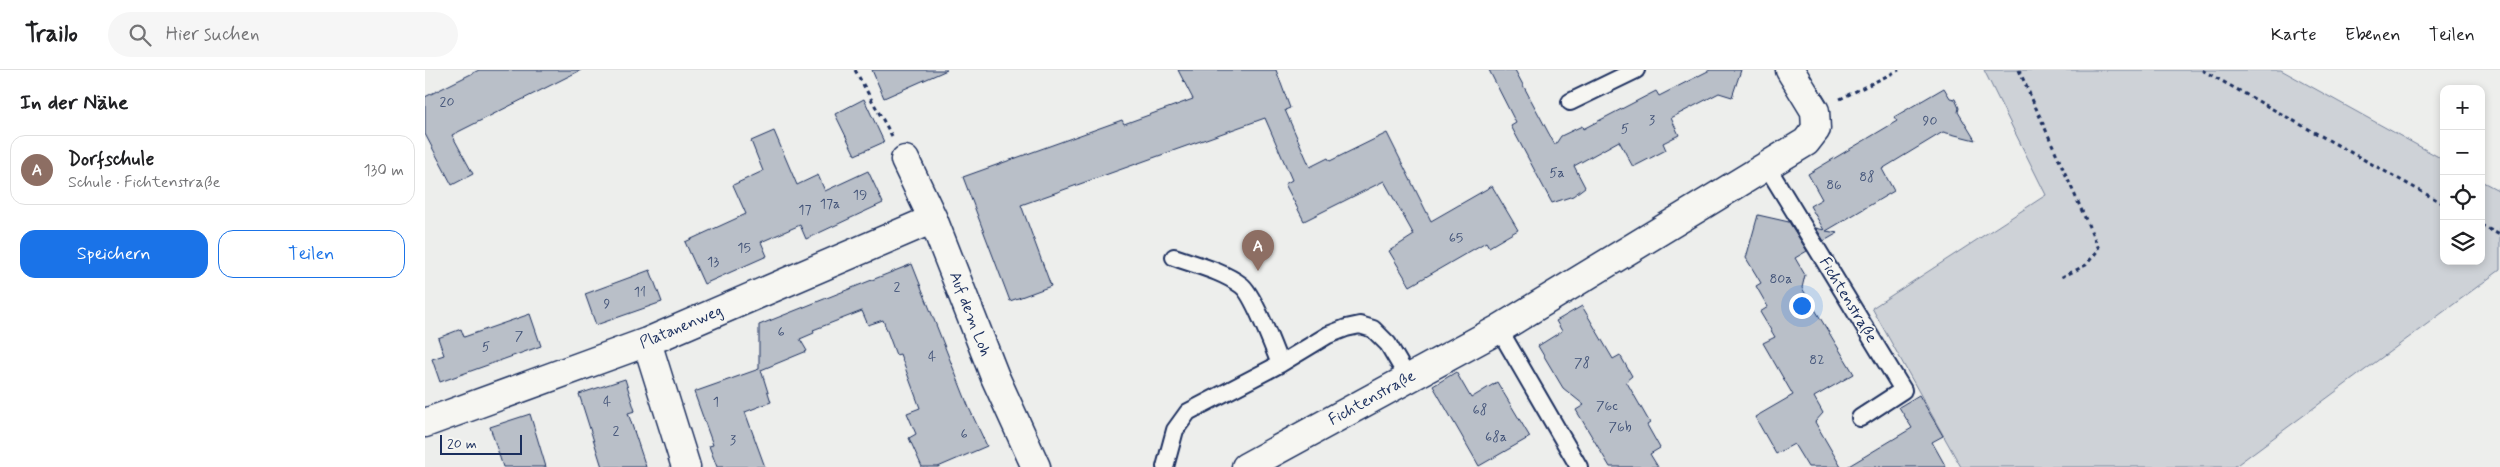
<!DOCTYPE html>
<html lang="de">
<head>
<meta charset="utf-8">
<style>
  body { margin:0; font-family:Mynerve,sans-serif; background:#f6f6f6; color:#202124 }
  .controls { position:absolute; right:15px; top:15px; display:grid; overflow:hidden; border-radius:10px; box-shadow:0 2px 8px #0003 }
  .controls button { width:45px; height:45px; display:grid; place-items:center; padding:0; border:0; border-bottom:1px solid #e0e0e0; background:#fff; color:#202124; font:25px sans-serif }
  .scale { position:absolute; left:15px; bottom:12px; width:82px; box-sizing:border-box; padding-left:5px; border:2px solid #1b2f5e; border-top:0; font-size:14px; line-height:18px; white-space:nowrap; color:#1b2f5e; -webkit-text-stroke:4px #f6f6f2; paint-order:stroke }
  .you { position:absolute; left:1376px; top:235px; width:18px; height:18px; margin:-12px; border:4px solid #fff; border-radius:50%; background:#1a73e8; box-shadow:0 0 0 8px #1a73e833 }
  .badge { display:grid; place-items:center; width:32px; height:32px; border-radius:50%; background:#1a73e8; color:#fff; font-size:16px; font-weight:700 }
  .pin { position:absolute; translate:-50% -41px; filter:drop-shadow(0 1px 2px #0008) }
  .pin::after { content:''; position:absolute; top:26px; width:18px; height:15px; background:inherit; clip-path:polygon(0 0,100% 0,50% 100%) }
  .list { margin:0; padding:0; list-style:none }
  h2 { display:flex; justify-content:space-between; align-items:center; height:65px; margin:0; padding:0 20px; font-size:21px }
  h2 small { font-size:16px; font-weight:400; color:#757577 }
  .list li { display:grid; grid-template-columns:32px 1fr auto; gap:15px; align-items:center; box-sizing:border-box; height:70px; margin:0 10px 10px; padding:0 10px; border:1px solid #e0e0e0; border-radius:15px }
  .list b { display:block; font-size:19px; white-space:nowrap }
  .list p { margin:0; font-size:16px; white-space:nowrap; color:#757577 }
  .list em { font-size:16px; font-style:normal; color:#757577 }
  .actions { display:flex; gap:10px; padding:15px 20px }
  .actions a { flex:1; padding:11px 0; border:1px solid #1a73e8; border-radius:15px; text-align:center; font-size:18px; color:#1a73e8 }
  .actions .main { background:#1a73e8; color:#fff }
  .icon { flex:none; width:28px; height:28px; fill:none; stroke:currentColor; stroke-width:2; stroke-linecap:round; stroke-linejoin:round }
  .map { position:relative; flex:none; width:2075px; height:397px; overflow:hidden }
  header { display:flex; align-items:center; gap:30px; box-sizing:border-box; height:70px; padding:0 25px; background:#fff; border-bottom:1px solid #e0e0e0 }
  header strong { font-size:24px }
  nav { display:flex; gap:28px; margin-inline-start:auto; font-size:18px }
  .search { width:350px; height:45px; background:#f6f6f6; display:flex; align-items:center; gap:12px; box-sizing:border-box; padding:0 18px; border-radius:28px; color:#757577; font-size:19px }
  main { display:flex }
  aside { flex:1; background:#fff }
  .map>svg:first-child { display:block }
  .green { fill:#ced2d7; stroke:#74809a }
  .building { fill:#b9bfc8; stroke:#1b2f5e }
  .lines { fill:none; stroke-linecap:round; stroke-linejoin:round }
  .service-casing { stroke:#1b2f5e; stroke-width:20 }
  .minor-casing { stroke:#1b2f5e; stroke-width:31 }
  .path { stroke:#1b2f5e; stroke-width:3; stroke-dasharray:4 4; stroke-linecap:butt }
  .service { stroke:#f6f6f2; stroke-width:16 }
  .minor { stroke:#f6f6f2; stroke-width:28 }
  .labels { text-anchor:middle; dominant-baseline:central; stroke-width:4; stroke-linejoin:round; paint-order:stroke }
  .number-label { font-size:14px; fill:#425378 }
  .street-label { font-size:16px; fill:#1b2f5e; stroke:#f6f6f2 }
</style>
</head>
<body>
<header>
<strong>Trailo</strong>
<div class="search"><svg class="icon" aria-label="search" viewBox="0 0 24 24"><circle cx="10" cy="10" r="6"/><path d="M15 15l6 6"/></svg>Hier suchen</div>
<nav><a>Karte</a><a>Ebenen</a><a>Teilen</a></nav>
</header>
<main>
<aside>
<h2>In der Nähe<small></small></h2>
<ul class="list">
<li><span class="badge" style="background:#8d6e63">A</span><div><b>Dorfschule</b><p>Schule · Fichtenstraße</p></div><em>130 m</em></li>
</ul>
<div class="actions"><a class="main">Speichern</a><a>Teilen</a></div>
</aside>
<div class="map">
<svg width="2075" height="397" viewBox="0 0 2075 397">
  <rect width="100%" height="100%" fill="#edeeec"/>
  <filter id="ink" filterUnits="userSpaceOnUse"><feTurbulence type="fractalNoise" baseFrequency=".02" numOctaves="2"/><feDisplacementMap in="SourceGraphic" scale="10" xChannelSelector="R" yChannelSelector="G"/><feConvolveMatrix kernelMatrix="1 2 1 2 8 2 1 2 1" color-interpolation-filters="sRGB"/></filter>
  <g filter="url(#ink)">
    <!-- green -->
    <path class="green" d="M 1559,0 L 1856,0 L 2019,90 L 2019,191 L 2056,191 L 2056,111 L 2075,121 L 2075,200 L 1809,397 L 1536,397 L 1447,238 L 1621,125 Z"/>
    <!-- building -->
    <path class="building" d="M 54,0 L 156,0 L 27,65 L 48,104 L 27,115 L 0,64 L 0,27 Z
      M 447,0 L 522,0 L 459,28 Z
      M 753,0 L 851,0 L 865,38 L 860,40 L 885,97 L 903,88 L 905,91 L 962,63 L 1006,151 L 1067,116 L 1093,160 L 1064,177 L 1061,172 L 985,216 L 964,181 L 989,165 L 959,111 L 879,151 L 860,114 L 867,110 L 840,48 L 596,135 L 626,216 L 585,231 L 538,107 L 697,50 L 699,54 L 768,29 Z
      M 1064,0 L 1090,0 L 1130,75 L 1136,66 L 1157,56 L 1158,59 L 1231,21 L 1234,26 L 1285,0 L 1316,0 L 1307,27 L 1294,23 L 1246,48 L 1254,65 L 1238,73 L 1241,80 L 1208,97 L 1194,71 L 1149,96 L 1160,117 L 1148,126 L 1127,133 L 1086,56 L 1091,53 Z
      M 1519,18 L 1525,28 L 1530,29 L 1534,38 L 1533,42 L 1550,70 L 1518,62 L 1457,99 L 1469,121 L 1401,161 L 1413,163 L 1399,171 L 1391,158 L 1399,160 L 1385,136 L 1397,129 L 1383,104 L 1472,51 L 1469,47 Z
      M 439,29 L 459,72 L 430,85 L 410,44 Z
      M 349,61 L 372,115 L 393,105 L 400,121 L 443,101 L 458,133 L 381,169 L 375,155 L 336,172 L 342,186 L 279,214 L 260,172 L 321,144 L 308,115 L 338,101 L 326,71 Z
      M 1333,145 L 1364,152 L 1382,181 L 1370,188 L 1380,205 L 1377,218 L 1429,304 L 1389,327 L 1398,343 L 1390,352 L 1416,397 L 1383,397 L 1369,374 L 1351,384 L 1330,347 L 1368,325 L 1338,273 L 1350,267 L 1335,242 L 1343,237 L 1331,216 L 1336,213 L 1321,188 Z
      M 487,194 L 544,338 L 562,376 L 513,397 L 497,397 L 484,368 L 491,364 L 482,343 L 495,338 L 475,284 L 471,285 L 458,250 L 443,255 L 437,241 L 388,260 L 389,263 L 375,269 L 382,281 L 336,300 L 346,332 L 320,342 L 340,397 L 292,397 L 284,376 L 288,375 L 269,322 L 334,299 L 334,255 Z
      M 225,200 L 237,232 L 171,255 L 160,224 Z
      M 1157,236 L 1188,289 L 1195,285 L 1207,306 L 1201,311 L 1225,353 L 1222,355 L 1235,378 L 1225,384 L 1233,397 L 1185,397 L 1151,340 L 1159,335 L 1138,318 L 1113,276 L 1137,261 L 1131,251 Z
      M 105,244 L 116,276 L 15,312 L 7,289 L 19,285 L 13,268 L 36,259 L 39,267 Z
      M 1031,302 L 1046,328 L 1072,312 L 1105,367 L 1054,396 L 1008,316 Z
      M 200,309 L 210,341 L 203,343 L 221,397 L 177,397 L 154,324 Z
      M 1494,325 L 1518,366 L 1507,372 L 1521,397 L 1422,397 L 1487,358 L 1474,337 Z
      M 105,344 L 121,397 L 78,397 L 65,357 Z"/>
    <g class="lines">
      <!-- service casing -->
      <g class="service-casing">
        <path id="service" d="M 1145,32 L 1211,0
          M 1341,95 L 1478,320 L 1435,348
          M 749,187 C 771,195 797,201 816,215 C 828,223 849,279 855,294
          M 1074,259 L 1154,397
          M 740,397 L 750,360 L 763,342 L 855,294 L 903,265 L 921,258 L 935,255 L 948,259 L 963,274 L 983,308"/>
      </g>
      <!-- minor casing -->
      <g class="minor-casing">
        <path id="minor" d="M 480,90 L 508,149 L 570,307 L 611,397
          M 222,272 L 261,397
          M 0,353 L 222,272 L 508,149
          M 821,397 L 1074,259 L 1381,72 L 1391,59 L 1390,41 L 1365,0"/>
      </g>
      <!-- path -->
      <path class="path" d="M 430,0 L 467,66
        M 1594,0 L 1674,179 L 1661,195 L 1633,209
        M 1777,0 L 2019,134
        M 1415,29 L 1474,0
        M 2056,155 L 2075,165"/>
      <!-- service -->
      <use href="#service" class="service"/>
      <!-- minor -->
      <use href="#minor" class="minor"/>
    </g>
  </g>
  <g class="labels">
    <!-- number labels -->
    <g class="number-label">
      <text x="22" y="32">20</text>
      <text x="1227" y="50">3</text>
      <text x="1505" y="51">90</text>
      <text x="1200" y="59">5</text>
      <text x="1132" y="103">5a</text>
      <text x="1442" y="107">88</text>
      <text x="1409" y="115">86</text>
      <text x="435" y="125">19</text>
      <text x="405" y="134">17a</text>
      <text x="380" y="140">17</text>
      <text x="1031" y="168">65</text>
      <text x="319" y="178">15</text>
      <text x="288" y="192">13</text>
      <text x="1356" y="209">80a</text>
      <text x="472" y="217">2</text>
      <text x="215" y="222">11</text>
      <text x="182" y="234">9</text>
      <text x="356" y="262">6</text>
      <text x="94" y="266">7</text>
      <text x="61" y="277">5</text>
      <text x="507" y="287">4</text>
      <text x="1392" y="290">82</text>
      <text x="1157" y="293">78</text>
      <text x="182" y="332">4</text>
      <text x="291" y="332">1</text>
      <text x="1182" y="336">76c</text>
      <text x="1055" y="340">68</text>
      <text x="1195" y="357">76b</text>
      <text x="191" y="361">2</text>
      <text x="539" y="364">6</text>
      <text x="1071" y="367">68a</text>
      <text x="308" y="370">3</text>
    </g>
    <!-- street labels -->
    <g class="street-label">
      <text transform="translate(1423 230) rotate(59)">Fichtenstraße</text>
      <text transform="translate(545 244) rotate(69)">Auf dem Loh</text>
      <text transform="translate(256 257) rotate(-23)">Platanenweg</text>
      <text transform="translate(947 328) rotate(-29)">Fichtenstraße</text>
    </g>
  </g>
</svg>
<div class="controls">
<button>+</button>
<button>−</button>
<button><svg class="icon" aria-label="locate" viewBox="0 0 24 24"><circle cx="12" cy="12" r="6"/><path d="M12 2v4M12 18v4M2 12h4M18 12h4"/></svg></button>
<button><svg class="icon" aria-label="layers" viewBox="0 0 24 24"><path d="M12 4l9 5-9 5-9-5zM3 14l9 5 9-5"/></svg></button>
</div>
<div class="scale">20 m</div>
<div class="you"></div>
<div class="pin badge" style="left:833px;top:201px;background:#8d6e63">A</div>
</div>
</main>
</body>
</html>
